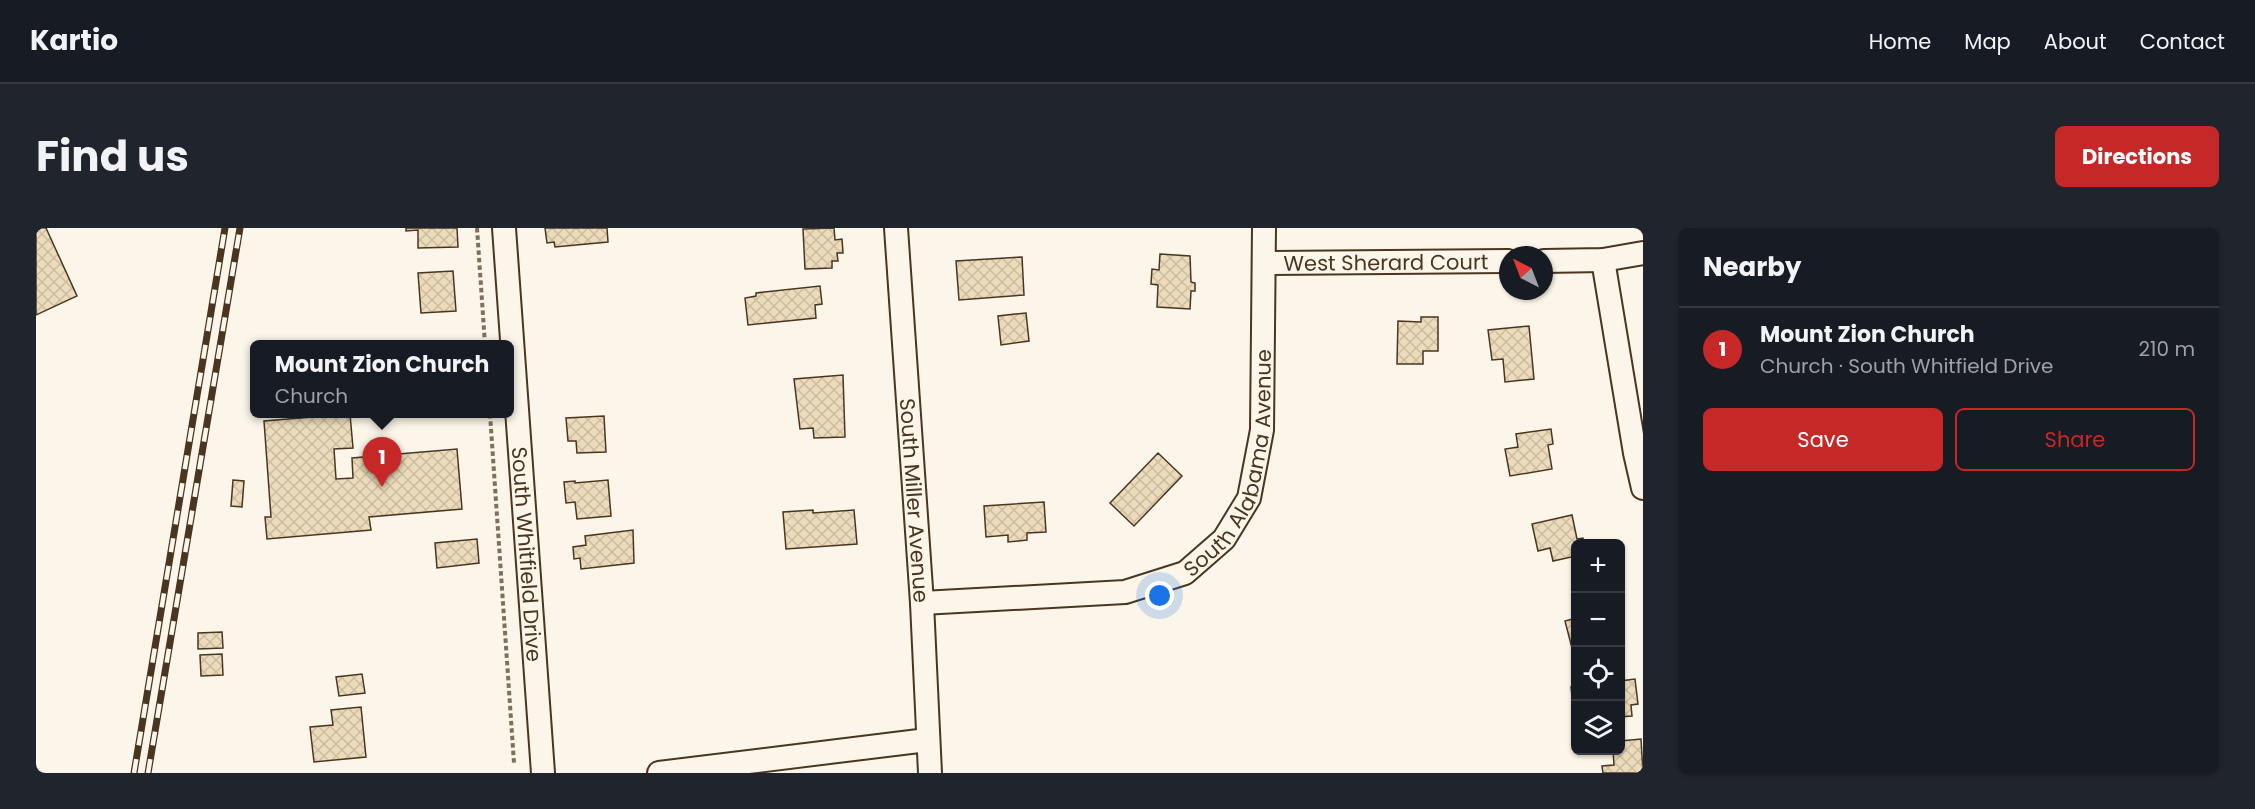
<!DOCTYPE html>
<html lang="en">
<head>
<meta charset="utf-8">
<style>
  body { margin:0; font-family:Poppins,sans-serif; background:#20242c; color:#f1f3f6 }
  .controls { position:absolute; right:18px; bottom:18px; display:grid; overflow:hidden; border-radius:9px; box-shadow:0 2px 4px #0004 }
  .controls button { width:54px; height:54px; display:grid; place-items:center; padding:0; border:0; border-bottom:2px solid #363941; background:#171b24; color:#f1f3f6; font:30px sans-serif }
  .compass { position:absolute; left:1463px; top:18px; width:54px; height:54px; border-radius:50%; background:#171b24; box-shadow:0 2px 4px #0004; rotate:318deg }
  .you { position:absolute; left:1124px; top:368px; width:21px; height:21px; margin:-15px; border:4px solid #fff; border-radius:50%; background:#1a73e8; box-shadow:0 0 0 9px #1a73e833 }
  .badge { display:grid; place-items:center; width:39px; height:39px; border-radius:50%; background:#c62828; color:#fff; font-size:20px; font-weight:700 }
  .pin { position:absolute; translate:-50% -50px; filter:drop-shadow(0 2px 3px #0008) }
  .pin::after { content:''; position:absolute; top:32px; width:21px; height:18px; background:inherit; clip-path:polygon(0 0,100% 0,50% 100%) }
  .popup { position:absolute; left:214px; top:112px; width:264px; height:78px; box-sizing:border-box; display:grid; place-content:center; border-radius:9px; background:#171b24; filter:drop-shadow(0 2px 4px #0005); font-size:20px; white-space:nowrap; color:#9ea1a6 }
  .popup b { font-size:22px; color:#f1f3f6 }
  .popup::after { content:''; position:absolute; left:50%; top:100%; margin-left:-12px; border:12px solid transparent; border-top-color:#171b24 }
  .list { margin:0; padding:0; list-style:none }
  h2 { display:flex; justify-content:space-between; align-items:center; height:78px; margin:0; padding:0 24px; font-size:26px }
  h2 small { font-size:20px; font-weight:400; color:#9ea1a6 }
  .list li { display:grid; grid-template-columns:39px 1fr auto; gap:18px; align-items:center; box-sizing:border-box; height:84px; padding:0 24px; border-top:2px solid #363941 }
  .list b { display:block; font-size:22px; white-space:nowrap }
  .list p { margin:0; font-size:20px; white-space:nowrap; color:#9ea1a6 }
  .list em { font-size:20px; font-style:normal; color:#9ea1a6 }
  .actions { display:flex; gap:12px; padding:18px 24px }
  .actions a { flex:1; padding:14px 0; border:2px solid #c62828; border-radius:9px; text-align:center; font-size:21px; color:#c62828 }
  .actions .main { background:#c62828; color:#fff }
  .icon { flex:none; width:33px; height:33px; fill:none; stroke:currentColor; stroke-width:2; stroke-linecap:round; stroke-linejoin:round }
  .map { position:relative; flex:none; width:1607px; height:545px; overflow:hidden; border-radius:9px }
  header { display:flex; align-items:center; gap:36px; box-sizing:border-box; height:84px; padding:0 30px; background:#171b24; border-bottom:2px solid #363941 }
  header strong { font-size:28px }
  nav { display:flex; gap:33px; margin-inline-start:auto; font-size:21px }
  .intro { display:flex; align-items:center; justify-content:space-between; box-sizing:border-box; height:144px; padding:0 36px }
  h1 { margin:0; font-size:42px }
  .button { padding:15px 27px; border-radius:9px; background:#c62828; color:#fff; font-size:21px; font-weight:700 }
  main { display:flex; gap:36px; padding:0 36px }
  aside { flex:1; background:#171b24; border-radius:9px; box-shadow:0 2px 4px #0004 }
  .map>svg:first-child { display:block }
  .building { fill:url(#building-cross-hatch); stroke:#4a3520; stroke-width:1.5 }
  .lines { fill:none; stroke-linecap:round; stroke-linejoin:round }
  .minor-casing { stroke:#4a3520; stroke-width:26 }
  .path { stroke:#7f6f5c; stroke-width:4; stroke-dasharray:4.5 3; stroke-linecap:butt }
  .minor { stroke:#fbf6e9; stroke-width:22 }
  .rail-casing { stroke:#4a3520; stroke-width:7 }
  .rail { stroke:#fbf6e9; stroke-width:4.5; stroke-dasharray:14; stroke-linecap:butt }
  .labels { text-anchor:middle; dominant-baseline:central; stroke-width:4.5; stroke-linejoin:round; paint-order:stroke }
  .street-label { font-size:21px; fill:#4a3520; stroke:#fbf6e9 }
</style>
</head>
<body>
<header>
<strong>Kartio</strong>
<nav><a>Home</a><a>Map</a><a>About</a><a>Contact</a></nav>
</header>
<div class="intro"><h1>Find us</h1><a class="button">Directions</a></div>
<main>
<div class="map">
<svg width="1607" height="545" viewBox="0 0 1607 545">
  <defs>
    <pattern id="building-cross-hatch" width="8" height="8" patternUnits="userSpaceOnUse" patternTransform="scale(1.5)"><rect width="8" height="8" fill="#ecdcbc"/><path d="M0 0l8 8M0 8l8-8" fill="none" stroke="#ccbda1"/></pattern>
  </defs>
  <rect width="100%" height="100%" fill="#fbf6e9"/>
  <!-- building -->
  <path class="building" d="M 0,0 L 10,0 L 41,68 L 0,87 Z
    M 370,0 L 421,0 L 422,19 L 382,20 L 382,2 L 370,3 Z
    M 509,0 L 571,0 L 572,14 L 519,19 L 518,14 L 511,15 Z
    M 798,0 L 799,12 L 806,11 L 807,25 L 801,25 L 802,33 L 796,33 L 796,40 L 769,41 L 767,1 Z
    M 1124,26 L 1154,28 L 1155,54 L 1159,55 L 1159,63 L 1155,63 L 1154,81 L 1121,79 L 1122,57 L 1115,56 L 1116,41 L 1123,42 Z
    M 986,29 L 988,67 L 923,72 L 920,33 Z
    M 417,43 L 420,83 L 385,85 L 382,45 Z
    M 784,58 L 786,76 L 779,77 L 780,90 L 712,97 L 709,70 L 720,68 L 720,65 Z
    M 990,85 L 993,113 L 965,117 L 962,88 Z
    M 1385,89 L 1402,89 L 1402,123 L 1387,123 L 1387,136 L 1361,136 L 1362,93 L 1385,94 Z
    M 1493,98 L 1498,151 L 1469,154 L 1467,131 L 1456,132 L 1452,102 Z
    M 807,147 L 809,209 L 778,210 L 777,200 L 764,201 L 758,151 Z
    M 314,186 L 317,220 L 298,221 L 300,251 L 317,250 L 316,230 L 421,221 L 426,281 L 333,289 L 335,302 L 231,311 L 229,289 L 235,289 L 228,193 Z
    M 568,188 L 570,224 L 541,225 L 540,213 L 532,213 L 530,190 Z
    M 1515,201 L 1517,216 L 1512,217 L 1516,241 L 1474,248 L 1469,221 L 1482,219 L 1480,206 Z
    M 1122,225 L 1146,248 L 1098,298 L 1074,275 Z
    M 197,252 L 208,253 L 206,279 L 195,278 Z
    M 572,252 L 575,288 L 541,291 L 539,274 L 530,275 L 528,254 L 539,253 L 539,255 Z
    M 1008,274 L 1010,304 L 991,305 L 991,312 L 972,314 L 972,307 L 950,309 L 948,278 Z
    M 777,282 L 777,285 L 818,282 L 821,316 L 750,321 L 747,284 Z
    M 1536,287 L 1541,311 L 1547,310 L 1548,316 L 1540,316 L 1540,328 L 1517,333 L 1514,320 L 1502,323 L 1496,296 Z
    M 597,302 L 598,335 L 545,341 L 544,330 L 538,331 L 537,319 L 550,317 L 549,308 Z
    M 441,311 L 443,335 L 401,340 L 399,315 Z
    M 1540,390 L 1540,419 L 1536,420 L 1529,393 Z
    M 186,404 L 187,420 L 162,421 L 162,405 Z
    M 186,426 L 187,447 L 165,448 L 164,427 Z
    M 326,446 L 329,465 L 303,468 L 300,449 Z
    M 1599,451 L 1602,476 L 1595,477 L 1596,488 L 1584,489 L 1584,453 Z
    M 1535,459 L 1540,459 L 1540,495 L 1539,495 Z
    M 325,479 L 330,529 L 278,534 L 274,499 L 297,497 L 295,482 Z
    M 1605,511 L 1607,545 L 1567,545 L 1566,538 L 1578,537 L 1577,522 L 1584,522 L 1584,513 Z"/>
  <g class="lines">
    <!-- minor casing -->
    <g class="minor-casing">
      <g id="minor">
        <path id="s1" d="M 468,0 L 507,545"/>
        <path id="s2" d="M 860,0 L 886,375 L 894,545"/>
        <path d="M 1567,32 L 1599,225 L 1607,260"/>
        <path d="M 1508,33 L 1567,32 L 1607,25"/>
        <path id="s3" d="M 1228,35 L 1472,33"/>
        <path id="s4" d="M 886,375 L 1089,364 L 1149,345 L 1188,311 L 1213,270 L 1226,202 L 1228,0"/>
        <path d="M 623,545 L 891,512"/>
      </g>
    </g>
    <!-- path -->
    <path class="path" d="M 441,0 L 449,116
      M 454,186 L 478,535"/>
    <!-- minor -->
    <use href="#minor" class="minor"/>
    <!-- rail casing -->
    <g class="rail-casing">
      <path id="rail" d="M 98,545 L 189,0
        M 112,545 L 204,0"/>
    </g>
    <!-- rail -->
    <use href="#rail" class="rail"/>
  </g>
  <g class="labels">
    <!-- street labels -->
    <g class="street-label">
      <text stroke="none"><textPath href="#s3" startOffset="122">West Sherard Court</textPath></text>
      <text stroke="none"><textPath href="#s4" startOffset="392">South Alabama Avenue</textPath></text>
      <text stroke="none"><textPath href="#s2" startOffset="273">South Miller Avenue</textPath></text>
      <text stroke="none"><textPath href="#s1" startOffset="327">South Whitfield Drive</textPath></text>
    </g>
  </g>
</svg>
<div class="controls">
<button>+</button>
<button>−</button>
<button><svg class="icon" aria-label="locate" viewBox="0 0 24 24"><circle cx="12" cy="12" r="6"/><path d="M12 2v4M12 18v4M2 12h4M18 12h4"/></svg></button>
<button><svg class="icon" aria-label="layers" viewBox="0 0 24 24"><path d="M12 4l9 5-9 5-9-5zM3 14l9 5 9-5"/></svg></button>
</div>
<svg class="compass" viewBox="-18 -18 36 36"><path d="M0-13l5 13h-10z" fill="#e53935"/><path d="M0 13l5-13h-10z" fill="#9ea1a6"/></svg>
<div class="you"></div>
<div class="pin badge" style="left:346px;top:259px">1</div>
<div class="popup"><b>Mount Zion Church</b>Church</div>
</div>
<aside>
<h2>Nearby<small></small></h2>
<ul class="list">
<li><span class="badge">1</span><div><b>Mount Zion Church</b><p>Church · South Whitfield Drive</p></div><em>210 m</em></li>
</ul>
<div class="actions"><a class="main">Save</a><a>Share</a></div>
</aside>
</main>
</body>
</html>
